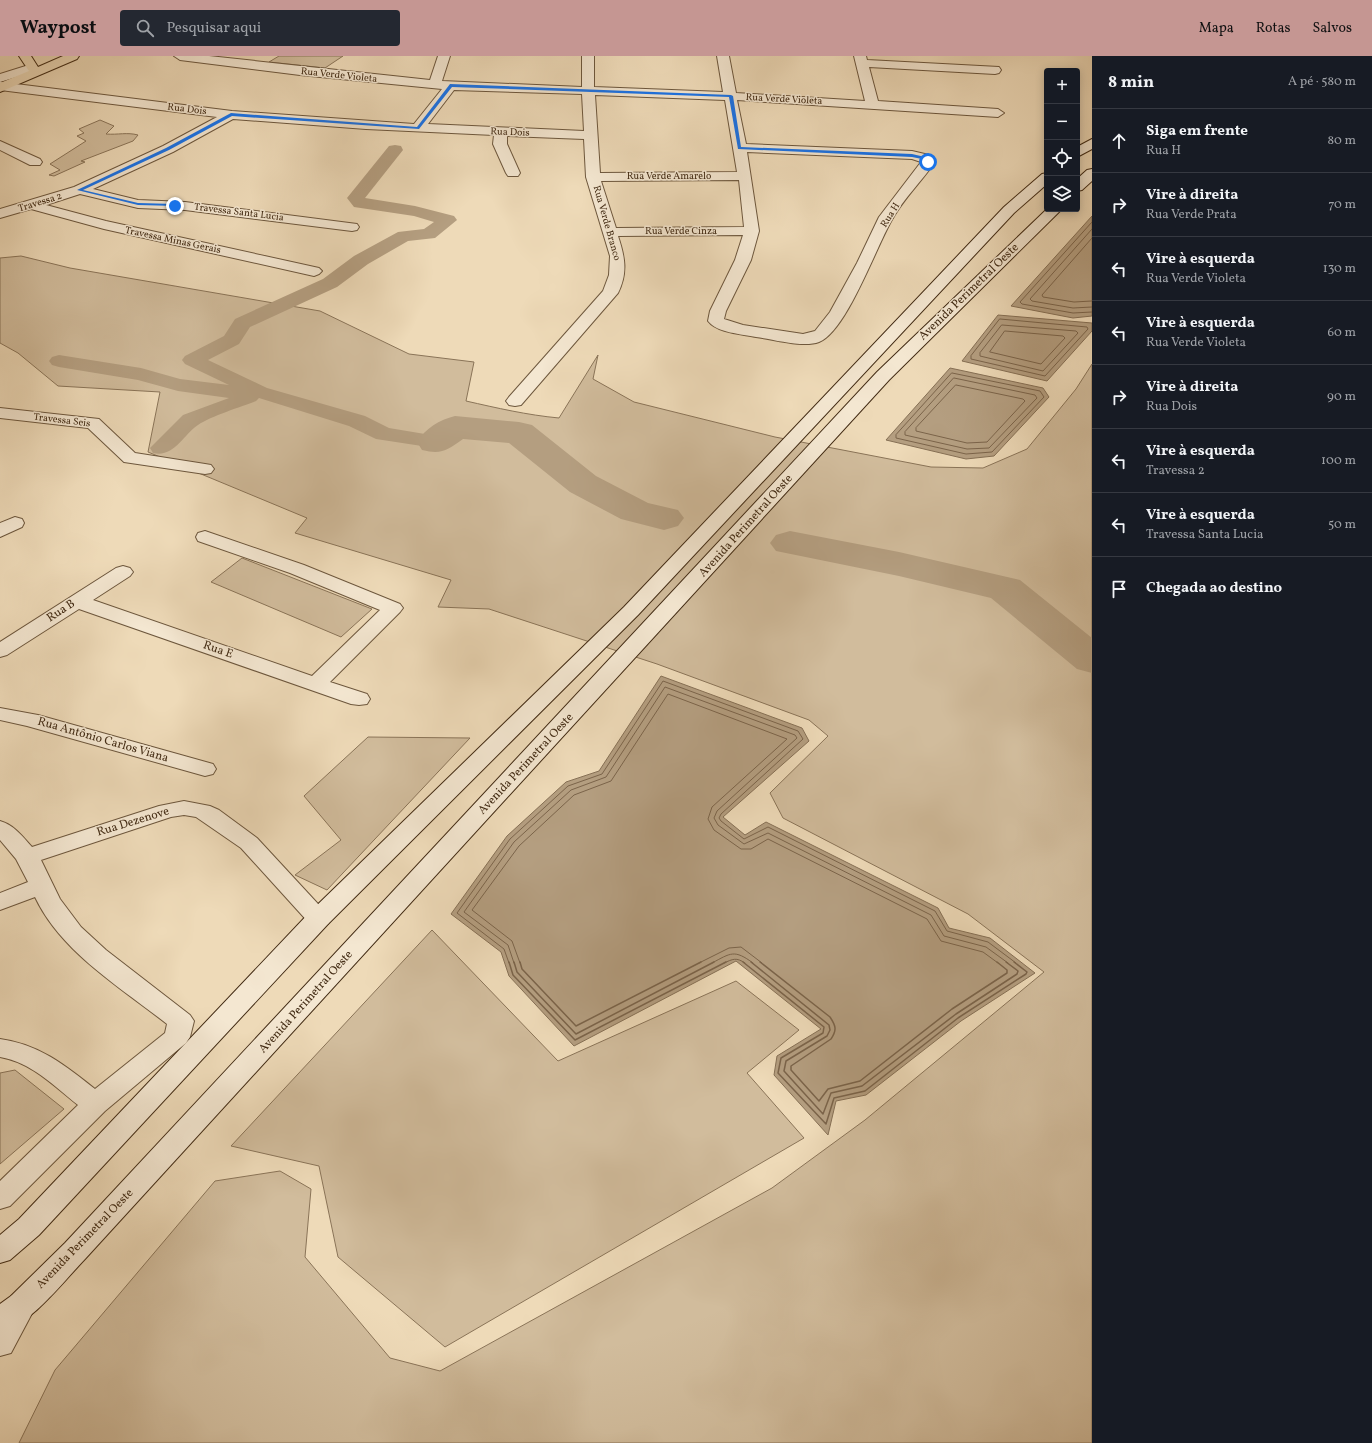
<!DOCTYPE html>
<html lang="pt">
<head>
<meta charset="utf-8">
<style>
  body { margin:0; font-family:Vollkorn,serif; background:#242831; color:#f1f3f6 }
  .controls { position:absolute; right:12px; top:12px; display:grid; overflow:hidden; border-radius:4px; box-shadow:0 2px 10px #0003 }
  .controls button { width:36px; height:36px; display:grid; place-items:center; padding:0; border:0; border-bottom:1px solid #363941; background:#171b24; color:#f1f3f6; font:20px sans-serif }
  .stop { position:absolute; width:12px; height:12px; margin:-9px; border:3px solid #1a73e8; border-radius:50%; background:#fff }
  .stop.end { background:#1a73e8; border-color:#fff; box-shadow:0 1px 4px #0008 }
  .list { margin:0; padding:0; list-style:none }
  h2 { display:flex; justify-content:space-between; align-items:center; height:52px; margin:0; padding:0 16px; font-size:17px }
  h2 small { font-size:13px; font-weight:400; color:#9ea1a6 }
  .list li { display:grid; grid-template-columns:26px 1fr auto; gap:12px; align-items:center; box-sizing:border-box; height:64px; padding:0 16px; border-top:1px solid #363941 }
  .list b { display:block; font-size:15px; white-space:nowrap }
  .list p { margin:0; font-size:13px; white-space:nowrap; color:#9ea1a6 }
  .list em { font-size:13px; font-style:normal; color:#9ea1a6 }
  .icon { flex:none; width:22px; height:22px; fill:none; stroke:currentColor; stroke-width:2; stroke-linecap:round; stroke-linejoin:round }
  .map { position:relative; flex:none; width:1092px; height:1387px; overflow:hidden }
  header { display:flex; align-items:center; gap:24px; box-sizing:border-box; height:56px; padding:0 20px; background:#c59692; color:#111 }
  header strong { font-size:19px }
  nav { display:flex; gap:22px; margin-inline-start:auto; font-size:14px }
  .search { width:280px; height:36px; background:#242831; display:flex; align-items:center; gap:10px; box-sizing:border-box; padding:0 14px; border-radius:4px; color:#9ea1a6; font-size:15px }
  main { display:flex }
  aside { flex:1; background:#171b24 }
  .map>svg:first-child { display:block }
  .green { fill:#d1bc9c; stroke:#8a7458 }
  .water { fill:#b49e80; stroke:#867055 }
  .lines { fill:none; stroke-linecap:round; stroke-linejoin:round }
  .shore-far1 { stroke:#7b644a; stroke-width:1 }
  .shore { stroke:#7b644a; stroke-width:1.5 }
  .canal { fill:#b49e80; fill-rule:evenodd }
  .river { fill:#b49e80; fill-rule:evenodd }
  .street-casing { stroke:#6d573d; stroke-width:2 }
  .secondary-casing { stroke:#422b14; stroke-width:2 }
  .primary-casing { stroke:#422b14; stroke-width:2 }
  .street { fill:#f4e7d1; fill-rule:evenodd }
  .secondary { fill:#f4e7d1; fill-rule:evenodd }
  .primary { fill:#eedab8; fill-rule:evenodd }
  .route { fill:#1a73e8 }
  .labels { text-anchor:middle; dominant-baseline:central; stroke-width:3; stroke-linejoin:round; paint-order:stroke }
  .far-street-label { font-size:10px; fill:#422b14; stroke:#f4e7d1 }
  .street-label { font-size:12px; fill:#422b14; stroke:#f4e7d1 }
</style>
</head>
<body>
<header>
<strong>Waypost</strong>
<div class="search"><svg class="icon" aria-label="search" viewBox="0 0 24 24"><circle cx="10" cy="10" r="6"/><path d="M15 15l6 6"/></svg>Pesquisar aqui</div>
<nav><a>Mapa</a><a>Rotas</a><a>Salvos</a></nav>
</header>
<main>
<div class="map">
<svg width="1092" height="1387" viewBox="0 0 1092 1387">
  <rect width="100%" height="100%" fill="#eedab8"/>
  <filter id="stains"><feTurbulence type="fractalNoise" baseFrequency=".005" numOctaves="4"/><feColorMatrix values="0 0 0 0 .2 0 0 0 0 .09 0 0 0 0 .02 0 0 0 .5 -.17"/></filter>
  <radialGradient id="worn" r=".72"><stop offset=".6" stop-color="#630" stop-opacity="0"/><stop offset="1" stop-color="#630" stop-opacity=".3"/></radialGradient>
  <!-- green -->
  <path class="green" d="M 279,0 L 343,0 L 325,12 L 269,6 Z
    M 100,64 L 114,70 L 106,78 C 118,79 127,76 138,79 L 133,85 L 81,105 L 85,106 L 54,120 L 49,119 L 60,114 L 50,108 L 86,85 L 77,80 L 84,77 L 79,73 Z
    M 21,200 L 70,212 L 320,255 L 409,298 L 474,306 L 466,345 C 497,352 527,359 559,362 L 598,299 L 593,323 L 634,346 L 775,381 L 931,411 L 983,412 L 1027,393 L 1076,333 L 1092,308 L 1092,1387 L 19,1387 L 55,1314 L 215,1125 L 280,1115 L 311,1133 L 305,1201 L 390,1302 L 440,1315 L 772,1132 L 865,1064 L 1044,916 L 968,858 L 783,762 L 770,737 L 828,680 L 809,664 L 657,608 L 489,553 L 438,551 L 451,524 L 295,477 L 307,462 L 148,396 L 160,336 L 58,330 L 18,297 L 0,287 L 0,202 Z
    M 242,502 L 372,553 L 341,581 L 211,526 Z
    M 368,681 L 470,682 L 327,834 L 295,819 L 341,784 L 304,740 Z
    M 432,874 L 558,1005 L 736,925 L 799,974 L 747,1017 L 804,1082 L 445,1291 L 338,1201 L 319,1110 L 231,1090 Z
    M 15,1014 L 64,1053 L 0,1108 L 0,1017 Z"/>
  <!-- water -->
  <path class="water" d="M 1092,160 L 1092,260 L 1073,262 L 1011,250 Z
    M 998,259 L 1092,267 L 1092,275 L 1047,325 L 962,305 Z
    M 950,312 L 1043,332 L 1049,341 L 994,400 L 966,403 L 886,384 Z
    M 661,620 L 802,672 L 809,685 L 723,761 L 745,779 L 766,766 L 938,852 L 949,872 L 990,882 L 1035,917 L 961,965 L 866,1039 L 836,1045 L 828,1079 L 774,1019 L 777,1000 L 821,973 L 736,905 L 574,990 L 509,920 L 501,896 L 451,858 L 507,780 L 566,726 L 599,715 Z"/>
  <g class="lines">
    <!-- shore-far1 -->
    <path class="shore-far1" d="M 1092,166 L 1020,246 L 1022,248 L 1073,257 L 1092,256
      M 1092,173 L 1030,243 L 1032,245 L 1073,252 L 1092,251
      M 1092,182 L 1042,239 L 1043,241 L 1074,246 L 1092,245
      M 1000,263 L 1087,271 L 1088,273 L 1045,320 L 971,303 L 971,300 Z
      M 1002,269 L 1076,275 L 1078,277 L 1043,315 L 980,300 L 980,297 Z
      M 1005,275 L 1063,280 L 1065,282 L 1041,308 L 990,296 Z
      M 952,317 L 1040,335 L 1044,341 L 992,396 L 966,398 L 896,382 L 896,379 Z
      M 954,322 L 1035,339 L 1037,342 L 989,392 L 967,393 L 905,379 L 905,376 Z
      M 956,329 L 1023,343 L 1025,345 L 987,386 L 967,387 L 916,375 L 916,372 Z
      M 509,907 L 504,893 L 457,857 L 510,783 L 568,730 L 602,718 L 663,625 L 798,675 L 803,683 L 721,758 L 719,762 L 721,765 L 744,783 L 768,771 L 935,855 L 947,875 L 988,886 L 1016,907
      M 514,907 L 508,889 L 464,856 L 514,786 L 571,734 L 606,721 L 665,631 L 795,679 L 797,682 L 717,755 L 714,762 L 718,769 L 744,788 L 768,777 L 931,859 L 944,880 L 986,891 L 1008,907
      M 520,907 L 512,885 L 472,854 L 519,790 L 574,739 L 611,725 L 668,638 L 787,683 L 712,751 L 708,763 L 714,774 L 741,793 L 751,793 L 768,783 L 927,863 L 941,885 L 983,896 L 998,907
      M 699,907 L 729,892 L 741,891 L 762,907
      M 712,907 C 731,897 734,893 753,907
      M 724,907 C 733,903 736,901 745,907"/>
    <!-- shore -->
    <path class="shore" d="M 509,906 L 513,919 L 575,984 L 726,906
      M 514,906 L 517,916 L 576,978 L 714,906
      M 520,906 L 522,913 L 576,970 L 701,906
      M 743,906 L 824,971 L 823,977 L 781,1002 L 778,1017 L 826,1068 L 834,1042 L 865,1035 L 958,962 L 1026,918 L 1027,916 L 1014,906
      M 751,906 L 829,969 L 830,974 L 827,980 L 786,1005 L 784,1015 L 823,1058 L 831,1037 L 862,1030 L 956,958 L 1017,918 L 1018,915 L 1006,906
      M 760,906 L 830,961 C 836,970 837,974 831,983 L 791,1010 L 791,1014 L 819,1045 L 828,1033 L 860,1025 L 952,953 L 1007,917 L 1007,914 L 997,906"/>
    <!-- canal -->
    <path class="canal" d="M 395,89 L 401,90 L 403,94 L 365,142 L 415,150 L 454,160 L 457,164 L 435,182 L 408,185 L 368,208 L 337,231 L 250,271 L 239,288 L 208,304 L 267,332 L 365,360 L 389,372 L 443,381 L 446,386 L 443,391 L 435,392 L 376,383 L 349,370 L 259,342 L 256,345 C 241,351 211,360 198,369 C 183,379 174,402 153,397 L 150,392 L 183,359 L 229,342 L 178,335 L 138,324 L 59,311 L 52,309 L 49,305 L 52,301 L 59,299 L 141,312 L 180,323 L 229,329 L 185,308 L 182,304 L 185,300 L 224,280 L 235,263 L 323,223 L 354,200 L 398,176 L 424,173 L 434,166 L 414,160 L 354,151 L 347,142 L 389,90 Z"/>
    <!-- river -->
    <path class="river" d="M 455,360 L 519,366 L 532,369 L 596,420 L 648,447 L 678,454 L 684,462 L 678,470 L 664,474 L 621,463 L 570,436 L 509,387 L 463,383 C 447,394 442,399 422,394 L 417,386 C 426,372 439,364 455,360 Z
      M 790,475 L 899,496 L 1020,524 L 1092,582 L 1092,617 L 1077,613 L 991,542 L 899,520 L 776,495 L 770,487 L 776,479 Z"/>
    <!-- street casing -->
    <g class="street-casing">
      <path id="street" d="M 174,0 L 209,0 L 430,24 L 438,0 L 450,0 L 442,25 L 582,31 L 582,0 L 594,0 L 594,31 L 723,36 L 717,0 L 729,0 L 736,37 L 865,45 L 854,0 L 866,0 L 867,4 L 999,11 L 1001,14 L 999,17 L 995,18 L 869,11 L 878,45 L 998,53 L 1004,57 L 998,61 L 737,44 L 746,88 L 912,95 L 929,99 L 935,106 C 922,125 904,142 893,162 C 877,188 847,275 819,286 C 803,292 773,283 756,281 C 742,278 717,277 708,265 L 710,255 L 735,204 L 743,179 L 618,180 C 625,201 628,217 618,237 L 521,349 L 515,350 L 509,349 L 506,345 L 509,341 L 603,235 L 609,219 L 610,200 L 586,121 L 584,83 L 507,80 L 507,88 L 520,117 L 518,120 L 508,120 L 506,117 L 493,88 L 494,79 L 366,73 L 233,63 L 173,96 L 93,133 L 138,144 L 185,146 L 357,168 L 359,171 L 357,174 L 352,175 L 185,154 L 138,152 L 80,138 L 46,149 L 106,165 L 319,212 L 322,215 L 319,218 L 314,220 L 104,173 L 31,153 L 0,162 L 0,153 L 74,131 L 163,90 L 217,61 L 0,34 L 0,26 L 232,55 L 414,68 L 442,33 L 300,19 L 180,4 ZM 454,34 L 582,38 L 584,75 L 428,68 ZM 595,39 L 725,44 L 737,116 L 600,117 ZM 747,96 L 912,103 L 921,106 L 879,161 L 857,207 L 830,256 L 815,275 L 803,278 L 743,269 L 724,263 L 726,255 L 751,204 L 759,175 ZM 739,124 L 744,171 L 616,172 L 601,125 Z
        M 32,8 L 38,12 L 36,15 L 0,26 L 0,18 Z
        M 0,85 L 40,103 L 42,106 L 40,109 L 30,109 L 0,94 Z
        M 0,352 L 99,363 L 135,397 L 205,408 L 211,409 L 214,413 L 211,417 L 205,418 L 124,406 L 88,372 L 0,362 Z
        M 15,461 L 22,463 L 24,467 L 22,471 L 0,481 L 0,467 Z
        M 205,475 L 304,509 L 400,548 L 403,552 L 400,556 L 330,626 L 367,638 L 370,643 L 367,648 L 359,649 L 351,648 L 79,553 L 7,599 L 0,601 L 0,586 L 116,512 L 123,510 L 130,512 L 133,516 L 130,520 L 93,544 L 312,620 L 380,554 L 290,517 L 198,485 L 196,481 L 198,477 Z
        M 0,652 L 38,659 L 213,708 L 216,713 L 213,718 L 205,720 L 27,670 L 0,664 Z
        M 184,745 L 210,750 L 219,754 L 257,782 L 331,862 L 328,868 L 319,870 L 310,868 L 241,792 L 196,761 L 184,759 L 171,761 L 41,804 L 60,843 L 81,871 L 106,894 L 190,959 L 194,965 L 190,981 L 186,987 L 105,1055 L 10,1150 L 0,1153 L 0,1125 L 78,1049 C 54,1030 31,1006 0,1001 L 0,983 C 39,988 66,1010 95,1033 L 165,977 L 167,968 C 120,931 61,896 35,841 L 0,854 L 0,837 L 28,826 L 16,803 L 0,784 L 0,765 C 14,769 22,780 32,791 L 159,750 Z
        M 22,1236 L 33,1240 L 37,1248 L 11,1297 L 0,1300 L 0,1260 L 11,1240 Z"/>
    </g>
    <!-- secondary casing -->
    <g class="secondary-casing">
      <path id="secondary" d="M 1092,83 L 1092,93 L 1077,101 L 1077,91 Z
        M 1092,113 L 1092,125 L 1082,134 L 1077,135 L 1077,123 L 1087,114 Z
        M 1047,117 L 1047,128 L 1014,157 L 638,559 L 328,868 L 39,1179 L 10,1204 L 0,1207 L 0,1179 L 19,1163 L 310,856 L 624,551 L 1004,151 L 1042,118 Z
        M 1047,153 L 1062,153 L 889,324 L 85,1203 C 62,1227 32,1267 0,1277 L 0,1248 L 11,1240 L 65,1187 L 877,316 Z"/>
    </g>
    <!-- primary casing -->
    <g class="primary-casing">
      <path id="primary" d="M 19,0 L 31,0 L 38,11 L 63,0 L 79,0 L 77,3 L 0,36 L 0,27 L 29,15 Z"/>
    </g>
    <!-- street -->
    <use href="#street" class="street"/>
    <!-- secondary -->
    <use href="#secondary" class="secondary"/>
    <!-- primary -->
    <use href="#primary" class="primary"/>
  </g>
  <!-- route -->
  <path class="route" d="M 450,28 L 731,39 L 733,40 L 741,91 L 912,98 L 925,101 L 930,106 L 926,107 L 922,103 L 912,101 L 738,93 L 729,41 L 452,31 L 419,73 L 232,60 L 169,94 L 83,134 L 138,147 L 175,148 L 177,150 L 138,149 L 77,134 L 166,92 L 231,57 L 417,71 Z"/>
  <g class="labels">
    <!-- far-street labels -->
    <g class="far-street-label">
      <text transform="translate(339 19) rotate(6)">Rua Verde Violeta</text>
      <text transform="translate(784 43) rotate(3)">Rua Verde Violeta</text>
      <text transform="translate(187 53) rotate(7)">Rua Dois</text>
      <text transform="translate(510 76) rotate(2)">Rua Dois</text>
      <text x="669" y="120">Rua Verde Amarelo</text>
      <text transform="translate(40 146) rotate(-17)">Travessa 2</text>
      <text transform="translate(239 156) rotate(7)">Travessa Santa Lucia</text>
      <text transform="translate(890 159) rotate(-58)">Rua H</text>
      <text transform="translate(607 167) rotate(74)">Rua Verde Branco</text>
      <text x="681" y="175">Rua Verde Cinza</text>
      <text transform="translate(173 184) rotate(12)">Travessa Minas Gerais</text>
      <text transform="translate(62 364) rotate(7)">Travessa Seis</text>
    </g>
    <!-- street labels -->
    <g class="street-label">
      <text transform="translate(969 236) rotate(-44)">Avenida Perimetral Oeste</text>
      <text transform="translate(746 470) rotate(-48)">Avenida Perimetral Oeste</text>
      <text transform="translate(61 555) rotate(-33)">Rua B</text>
      <text transform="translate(218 594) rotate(19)">Rua E</text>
      <text transform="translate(103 684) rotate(16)">Rua Antônio Carlos Viana</text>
      <text transform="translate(526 708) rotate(-47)">Avenida Perimetral Oeste</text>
      <text transform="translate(133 766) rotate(-17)">Rua Dezenove</text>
      <text transform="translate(306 946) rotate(-48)">Avenida Perimetral Oeste</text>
      <text transform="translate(85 1183) rotate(-46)">Avenida Perimetral Oeste</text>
    </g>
  </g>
  <rect width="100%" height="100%" filter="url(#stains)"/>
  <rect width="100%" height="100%" fill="url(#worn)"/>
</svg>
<div class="controls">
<button>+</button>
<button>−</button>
<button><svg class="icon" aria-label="locate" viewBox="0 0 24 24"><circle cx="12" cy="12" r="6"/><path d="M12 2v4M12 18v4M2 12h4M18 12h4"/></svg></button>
<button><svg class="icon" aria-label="layers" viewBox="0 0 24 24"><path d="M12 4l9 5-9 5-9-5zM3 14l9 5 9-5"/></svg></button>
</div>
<div class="stop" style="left:928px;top:106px"></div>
<div class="stop end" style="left:175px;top:150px"></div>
</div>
<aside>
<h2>8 min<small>A pé · 580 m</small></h2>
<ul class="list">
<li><svg class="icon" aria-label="ahead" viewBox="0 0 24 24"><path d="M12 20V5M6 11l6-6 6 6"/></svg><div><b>Siga em frente</b><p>Rua H</p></div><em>80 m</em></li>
<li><svg class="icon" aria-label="right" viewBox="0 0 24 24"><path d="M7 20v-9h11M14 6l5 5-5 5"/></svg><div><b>Vire à direita</b><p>Rua Verde Prata</p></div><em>70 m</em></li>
<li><svg class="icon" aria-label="left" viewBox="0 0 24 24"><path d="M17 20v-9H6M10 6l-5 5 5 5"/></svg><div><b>Vire à esquerda</b><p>Rua Verde Violeta</p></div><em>130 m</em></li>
<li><svg class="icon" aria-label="left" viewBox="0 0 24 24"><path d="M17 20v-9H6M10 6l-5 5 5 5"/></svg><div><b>Vire à esquerda</b><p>Rua Verde Violeta</p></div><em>60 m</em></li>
<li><svg class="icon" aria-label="right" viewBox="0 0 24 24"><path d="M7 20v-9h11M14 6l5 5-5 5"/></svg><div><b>Vire à direita</b><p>Rua Dois</p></div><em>90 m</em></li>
<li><svg class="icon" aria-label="left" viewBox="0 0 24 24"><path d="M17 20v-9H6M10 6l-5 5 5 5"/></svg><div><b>Vire à esquerda</b><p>Travessa 2</p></div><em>100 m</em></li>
<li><svg class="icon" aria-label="left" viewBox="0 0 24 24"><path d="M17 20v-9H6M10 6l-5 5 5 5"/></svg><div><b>Vire à esquerda</b><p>Travessa Santa Lucia</p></div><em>50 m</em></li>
<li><svg class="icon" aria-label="arrive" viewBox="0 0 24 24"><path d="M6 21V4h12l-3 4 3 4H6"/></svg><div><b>Chegada ao destino</b></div></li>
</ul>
</aside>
</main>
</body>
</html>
